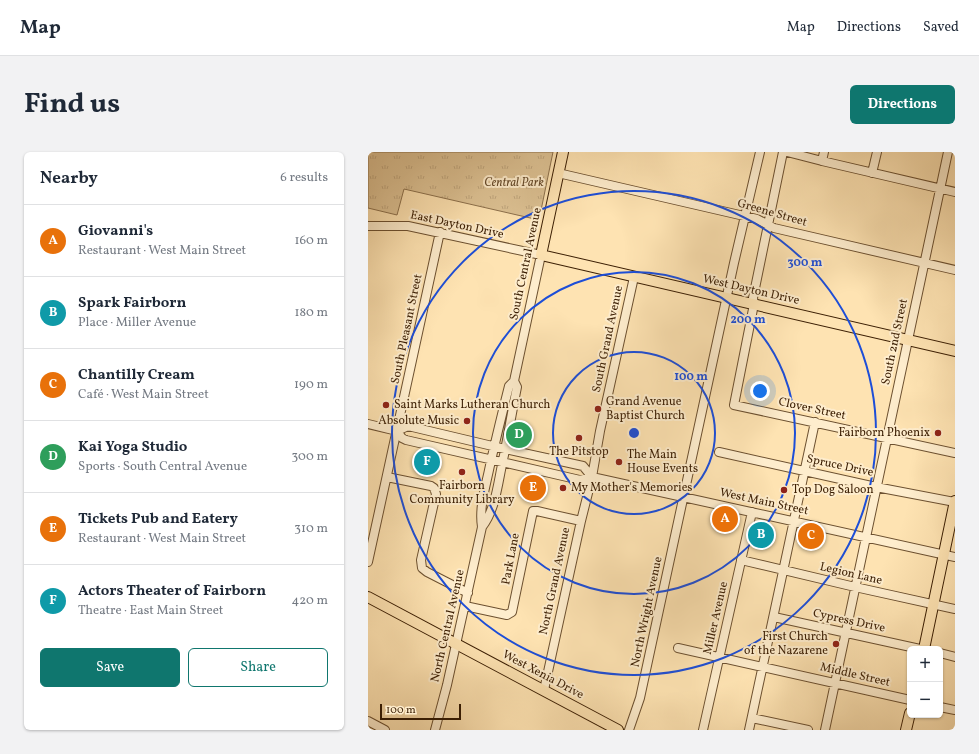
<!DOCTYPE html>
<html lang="en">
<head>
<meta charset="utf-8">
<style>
  body { margin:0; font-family:Vollkorn,serif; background:#f2f2f3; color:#1f2937 }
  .controls { position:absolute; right:12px; bottom:12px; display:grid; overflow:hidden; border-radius:6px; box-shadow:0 1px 3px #0004 }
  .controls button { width:36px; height:36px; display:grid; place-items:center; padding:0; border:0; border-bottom:1px solid #e0e1e3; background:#fff; color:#1f2937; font:20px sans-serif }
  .scale { position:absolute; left:12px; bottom:10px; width:81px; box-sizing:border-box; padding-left:4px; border:2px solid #3c1f04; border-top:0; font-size:11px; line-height:14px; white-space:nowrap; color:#3c1f04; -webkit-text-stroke:3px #feedcd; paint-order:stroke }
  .you { position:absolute; left:392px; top:239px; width:14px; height:14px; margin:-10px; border:3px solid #fff; border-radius:50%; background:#1a73e8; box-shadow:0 0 0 6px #1a73e833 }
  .badge { display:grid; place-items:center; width:26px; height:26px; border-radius:50%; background:#0f766e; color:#fff; font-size:13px; font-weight:700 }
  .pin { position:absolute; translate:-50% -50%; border:2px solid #fff; box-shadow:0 1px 4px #0006 }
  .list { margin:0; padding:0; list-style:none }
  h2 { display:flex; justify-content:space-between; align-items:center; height:52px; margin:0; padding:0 16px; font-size:17px }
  h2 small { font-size:13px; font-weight:400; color:#747a83 }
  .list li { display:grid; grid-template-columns:26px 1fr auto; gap:12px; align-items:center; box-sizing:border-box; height:72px; padding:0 16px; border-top:1px solid #e0e1e3 }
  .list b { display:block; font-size:15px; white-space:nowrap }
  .list p { margin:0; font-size:13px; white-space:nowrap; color:#747a83 }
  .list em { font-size:13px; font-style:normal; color:#747a83 }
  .actions { display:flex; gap:8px; padding:12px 16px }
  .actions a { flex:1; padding:9px 0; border:1px solid #0f766e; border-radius:6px; text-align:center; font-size:14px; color:#0f766e }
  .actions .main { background:#0f766e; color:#fff }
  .map { position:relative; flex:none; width:587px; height:578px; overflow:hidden; border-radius:6px }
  header { display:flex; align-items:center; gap:24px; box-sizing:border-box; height:56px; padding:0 20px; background:#fff; border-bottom:1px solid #e0e1e3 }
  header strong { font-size:19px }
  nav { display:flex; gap:22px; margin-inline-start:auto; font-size:14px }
  .intro { display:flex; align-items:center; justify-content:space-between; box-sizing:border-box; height:96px; padding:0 24px }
  h1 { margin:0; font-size:28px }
  .button { padding:10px 18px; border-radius:6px; background:#0f766e; color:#fff; font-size:14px; font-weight:700 }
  main { display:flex; gap:24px; padding:0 24px }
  aside { flex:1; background:#fff; border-radius:6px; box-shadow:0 1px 3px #0004 }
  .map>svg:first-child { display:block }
  .park { fill:url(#park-tufts); stroke:#8c704c }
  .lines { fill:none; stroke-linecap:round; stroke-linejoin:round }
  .minor-casing { stroke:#6c5030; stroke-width:10 }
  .major-casing { stroke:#3c1f04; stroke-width:12 }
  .minor { stroke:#feedcd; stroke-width:8 }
  .major { stroke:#fee3b2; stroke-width:10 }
  .ring { fill:none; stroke:#1d4ed8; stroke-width:2 }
  .poi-dot { fill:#8f2418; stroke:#feedcd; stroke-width:1.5 }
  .labels { text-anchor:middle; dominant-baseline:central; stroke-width:4; stroke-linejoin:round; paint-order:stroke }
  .park-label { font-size:12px; font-style:italic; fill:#644828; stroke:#feedcd }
  .street-label { font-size:12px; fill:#3c1f04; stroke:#feedcd }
  .poi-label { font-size:12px; fill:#3c1f04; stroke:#feedcd; text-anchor:start }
  .centre { fill:#1d4ed8; stroke:#feedcd; stroke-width:2 }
  .ring-label { font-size:12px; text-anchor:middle; font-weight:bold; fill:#1d4ed8; stroke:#feedcd; stroke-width:4; stroke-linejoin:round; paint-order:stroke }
</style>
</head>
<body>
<header>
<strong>Map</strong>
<nav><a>Map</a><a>Directions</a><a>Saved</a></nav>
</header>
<div class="intro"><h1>Find us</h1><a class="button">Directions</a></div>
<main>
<aside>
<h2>Nearby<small>6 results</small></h2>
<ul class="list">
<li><span class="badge" style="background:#e8710a">A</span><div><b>Giovanni's</b><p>Restaurant · West Main Street</p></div><em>160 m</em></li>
<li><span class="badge" style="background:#0f9aa8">B</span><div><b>Spark Fairborn</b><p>Place · Miller Avenue</p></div><em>180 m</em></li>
<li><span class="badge" style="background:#e8710a">C</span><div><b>Chantilly Cream</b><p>Café · West Main Street</p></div><em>190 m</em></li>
<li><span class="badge" style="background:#2e9e5b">D</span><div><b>Kai Yoga Studio</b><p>Sports · South Central Avenue</p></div><em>300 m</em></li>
<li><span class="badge" style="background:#e8710a">E</span><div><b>Tickets Pub and Eatery</b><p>Restaurant · West Main Street</p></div><em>310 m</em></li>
<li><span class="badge" style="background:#0f9aa8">F</span><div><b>Actors Theater of Fairborn</b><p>Theatre · East Main Street</p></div><em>420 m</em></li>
</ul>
<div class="actions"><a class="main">Save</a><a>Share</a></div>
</aside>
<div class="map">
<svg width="587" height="578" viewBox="0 0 587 578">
  <defs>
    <pattern id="park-tufts" width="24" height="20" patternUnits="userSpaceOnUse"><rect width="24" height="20" fill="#ddc294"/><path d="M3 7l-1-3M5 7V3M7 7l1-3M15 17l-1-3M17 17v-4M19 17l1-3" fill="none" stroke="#bfa67e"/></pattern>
  </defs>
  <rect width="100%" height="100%" fill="#fee3b2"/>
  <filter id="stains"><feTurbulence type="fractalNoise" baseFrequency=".005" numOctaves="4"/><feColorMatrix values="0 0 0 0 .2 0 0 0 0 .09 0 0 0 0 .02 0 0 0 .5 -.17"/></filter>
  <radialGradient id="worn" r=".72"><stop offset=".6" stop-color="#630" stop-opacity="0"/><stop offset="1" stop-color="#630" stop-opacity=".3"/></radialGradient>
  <!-- park -->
  <path class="park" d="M 0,0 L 185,0 L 171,68 L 36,37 L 29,63 L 0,56 Z"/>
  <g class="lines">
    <!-- minor casing -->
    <g class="minor-casing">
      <path id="minor" d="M 415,0 L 385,146 L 386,152 L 366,253 L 587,301
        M 419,0 L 454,9 L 587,40
        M 454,9 L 456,0
        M 190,21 L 389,67 L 406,76 L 587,118
        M 504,21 L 509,0
        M 0,74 L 40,74 L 173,103 L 146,229 L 141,234 C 134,262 127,290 121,318 C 117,337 111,356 114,375 L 79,533 L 67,578
        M 0,272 L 29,279 L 40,274 L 137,297 L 215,314 L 224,325
        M 29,279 L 34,286 L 38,288 L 212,328 L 224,325 L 587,405
        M 351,300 L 508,335 L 587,350
        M 19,325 L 63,334 L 66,336 L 68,342 L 53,408 L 54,416 L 59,420 L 100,441
        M 114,375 C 128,357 130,330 135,308 C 140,284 144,260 149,235 L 146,229
        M 373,408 L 487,435 L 587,457
        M 0,410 L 72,80
        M 97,454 L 139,463 L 144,460 L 165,359 L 169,359 L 213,369
        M 406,465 L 552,497
        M 310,496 L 542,548
        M 572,501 L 587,505
        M 176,538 L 213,369 L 224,325 L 232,279 L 266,125
        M 572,555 L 587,558
        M 384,566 L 440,578
        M 0,569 L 17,578
        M 261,578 L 272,546 L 366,111 L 392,0
        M 335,578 L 384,360
        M 381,578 L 447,270
        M 457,578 L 580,0"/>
    </g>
    <!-- major casing -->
    <g class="major-casing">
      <path id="major" d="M 195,0 L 173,103 L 587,199
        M 0,445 L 250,578
        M 556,497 L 587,349
        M 538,578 L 542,561"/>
    </g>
    <!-- minor -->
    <use href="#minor" class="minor"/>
    <!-- major -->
    <use href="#major" class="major"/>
  </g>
  <!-- distance rings -->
  <g class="ring">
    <circle cx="266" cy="281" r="81"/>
    <circle cx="266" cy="281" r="161"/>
    <circle cx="266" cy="281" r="242"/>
  </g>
  <!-- markers -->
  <g class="poi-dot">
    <circle cx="18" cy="253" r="4"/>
    <circle cx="230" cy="257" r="4"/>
    <circle cx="99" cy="269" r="4"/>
    <circle cx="570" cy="281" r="4"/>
    <circle cx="211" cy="286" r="4"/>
    <circle cx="251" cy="310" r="4"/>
    <circle cx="94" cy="320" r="4"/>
    <circle cx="195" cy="336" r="4"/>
    <circle cx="416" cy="338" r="4"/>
    <circle cx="468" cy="492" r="4"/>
  </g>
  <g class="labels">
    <!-- park labels -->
    <g class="park-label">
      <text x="146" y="31">Central Park</text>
    </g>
    <!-- street labels -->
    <g class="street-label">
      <text transform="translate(404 61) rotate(16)">Greene Street</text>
      <text transform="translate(89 73) rotate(12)">East Dayton Drive</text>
      <text transform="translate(158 112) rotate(-78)">South Central Avenue</text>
      <text transform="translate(383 138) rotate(13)">West Dayton Drive</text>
      <text transform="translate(39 177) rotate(-78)">South Pleasant Street</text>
      <text transform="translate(240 187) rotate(-78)">South Grand Avenue</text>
      <text transform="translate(527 190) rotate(-78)">South 2nd Street</text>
      <text transform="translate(444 257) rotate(12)">Clover Street</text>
      <text transform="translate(472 314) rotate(12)">Spruce Drive</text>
      <text transform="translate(396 350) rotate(12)">West Main Street</text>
      <text transform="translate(143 407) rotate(-79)">Park Lane</text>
      <text transform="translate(483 422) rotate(13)">Legion Lane</text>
      <text transform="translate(187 429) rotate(-78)">North Grand Avenue</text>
      <text transform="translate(279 460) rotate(-78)">North Wright Avenue</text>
      <text transform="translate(348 466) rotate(-77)">Miller Avenue</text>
      <text transform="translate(481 469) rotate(12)">Cypress Drive</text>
      <text transform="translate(80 474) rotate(-77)">North Central Avenue</text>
      <text transform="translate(175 523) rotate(28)">West Xenia Drive</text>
      <text transform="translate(487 523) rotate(13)">Middle Street</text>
    </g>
    <!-- poi labels -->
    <g class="poi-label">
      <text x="238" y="250">Grand Avenue<tspan x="238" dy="14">Baptist Church</tspan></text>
      <text x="26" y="253">Saint Marks Lutheran Church</text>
      <text x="91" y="269" text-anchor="end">Absolute Music</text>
      <text x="562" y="281" text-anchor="end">Fairborn Phoenix</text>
      <text x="211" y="300" text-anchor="middle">The Pitstop</text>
      <text x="259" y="303">The Main<tspan x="259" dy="14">House Events</tspan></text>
      <text x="94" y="334" text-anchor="middle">Fairborn<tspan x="94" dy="14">Community Library</tspan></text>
      <text x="203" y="336">My Mother's Memories</text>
      <text x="424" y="338">Top Dog Saloon</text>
      <text x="460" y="485" text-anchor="end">First Church<tspan x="460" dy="14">of the Nazarene</tspan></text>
    </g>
  </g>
  <circle cx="266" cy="281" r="6" class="centre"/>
  <g class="ring-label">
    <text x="437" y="114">300 m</text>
    <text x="380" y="171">200 m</text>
    <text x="323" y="228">100 m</text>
  </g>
  <rect width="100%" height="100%" filter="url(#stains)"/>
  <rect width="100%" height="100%" fill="url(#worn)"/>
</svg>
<div class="controls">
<button>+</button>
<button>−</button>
</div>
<div class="scale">100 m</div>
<div class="you"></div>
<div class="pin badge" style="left:357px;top:367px;background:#e8710a">A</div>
<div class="pin badge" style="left:393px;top:383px;background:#0f9aa8">B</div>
<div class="pin badge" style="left:443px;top:384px;background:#e8710a">C</div>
<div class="pin badge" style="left:151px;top:283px;background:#2e9e5b">D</div>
<div class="pin badge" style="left:165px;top:336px;background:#e8710a">E</div>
<div class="pin badge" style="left:59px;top:310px;background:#0f9aa8">F</div>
</div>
</main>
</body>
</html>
